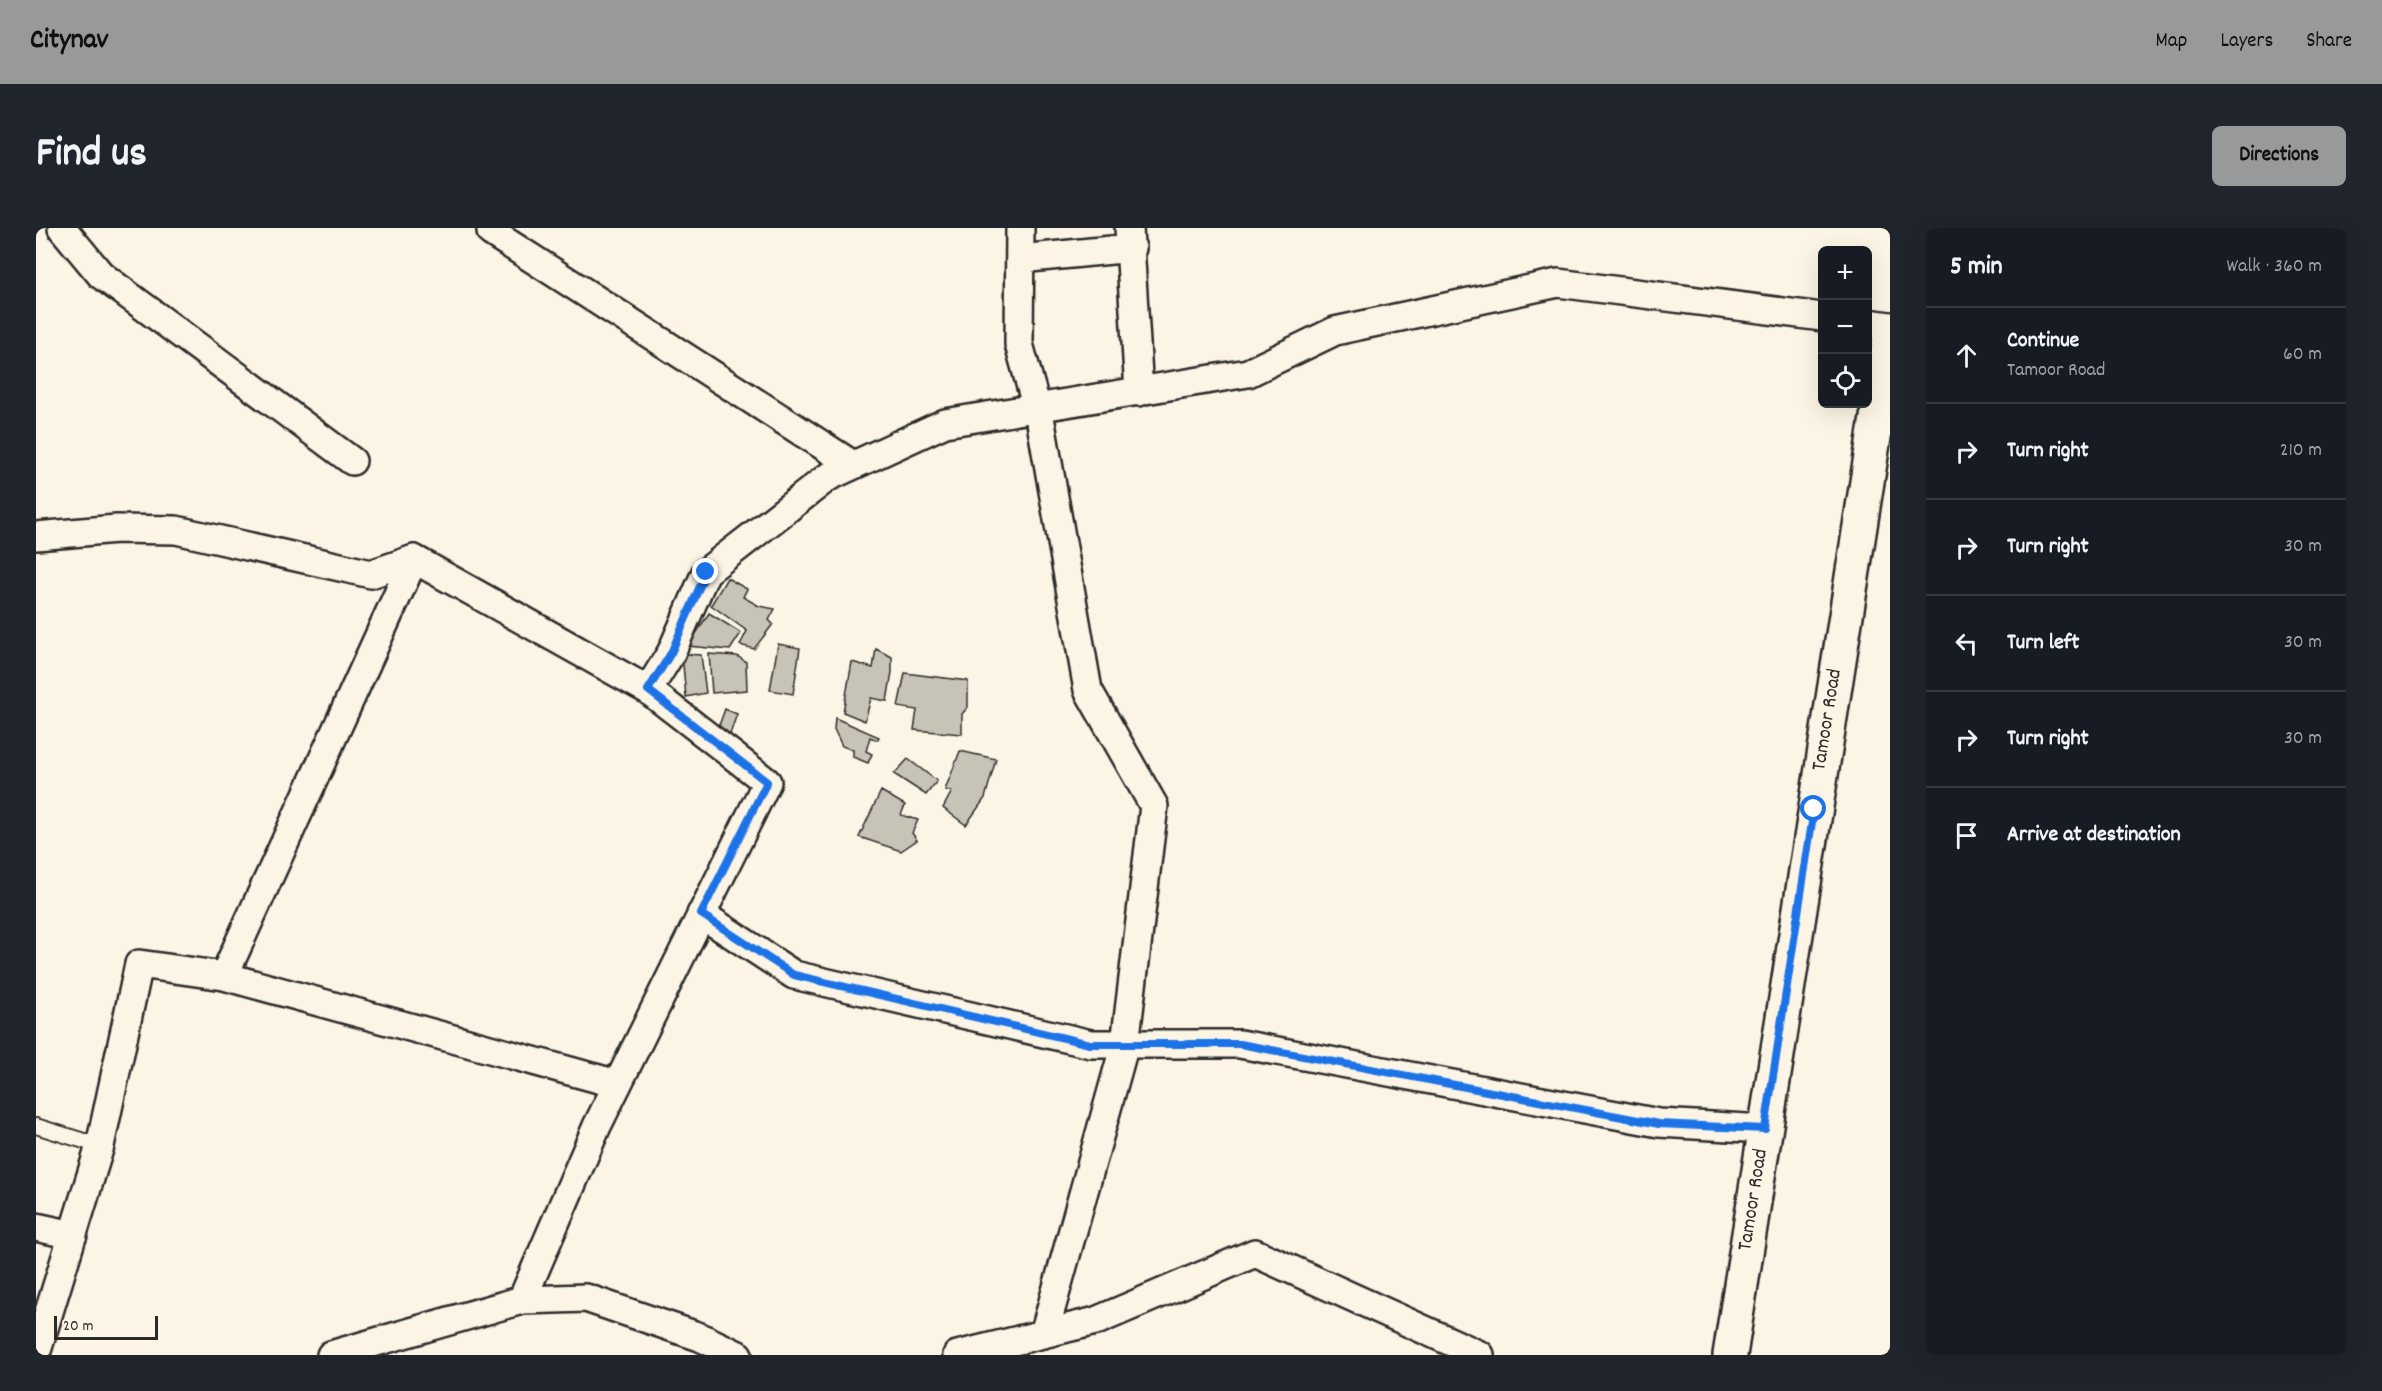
<!DOCTYPE html>
<html lang="en">
<head>
<meta charset="utf-8">
<style>
  body { margin:0; font-family:Dekko,sans-serif; background:#20242c; color:#f1f3f6 }
  .controls { position:absolute; right:18px; top:18px; display:grid; overflow:hidden; border-radius:9px; box-shadow:0 6px 24px #0002 }
  .controls button { width:54px; height:54px; display:grid; place-items:center; padding:0; border:0; border-bottom:2px solid #363941; background:#171b24; color:#f1f3f6; font:30px sans-serif }
  .scale { position:absolute; left:18px; bottom:15px; width:104px; box-sizing:border-box; padding-left:6px; border:3px solid #2b2b2b; border-top:0; font-size:16px; line-height:21px; white-space:nowrap; color:#2b2b2b; -webkit-text-stroke:4px #fcf5e5; paint-order:stroke }
  .stop { position:absolute; width:18px; height:18px; margin:-14px; border:4px solid #1a73e8; border-radius:50%; background:#fff }
  .stop.end { background:#1a73e8; border-color:#fff; box-shadow:0 2px 6px #0008 }
  .list { margin:0; padding:0; list-style:none }
  h2 { display:flex; justify-content:space-between; align-items:center; height:78px; margin:0; padding:0 24px; font-size:26px }
  h2 small { font-size:20px; font-weight:400; color:#9ea1a6 }
  .list li { display:grid; grid-template-columns:39px 1fr auto; gap:18px; align-items:center; box-sizing:border-box; height:96px; padding:0 24px; border-top:2px solid #363941 }
  .list b { display:block; font-size:22px; white-space:nowrap }
  .list p { margin:0; font-size:20px; white-space:nowrap; color:#9ea1a6 }
  .list em { font-size:20px; font-style:normal; color:#9ea1a6 }
  .icon { flex:none; width:33px; height:33px; fill:none; stroke:currentColor; stroke-width:2; stroke-linecap:round; stroke-linejoin:round }
  .map { position:relative; flex:none; width:1854px; height:1127px; overflow:hidden; border-radius:9px }
  header { display:flex; align-items:center; gap:36px; box-sizing:border-box; height:84px; padding:0 30px; background:#98999b; color:#111 }
  header strong { font-size:28px }
  nav { display:flex; gap:33px; margin-inline-start:auto; font-size:21px }
  .intro { display:flex; align-items:center; justify-content:space-between; box-sizing:border-box; height:144px; padding:0 36px }
  h1 { margin:0; font-size:42px }
  .button { padding:15px 27px; border-radius:9px; background:#98999b; color:#111; font-size:21px; font-weight:700 }
  main { display:flex; gap:36px; padding:0 36px }
  aside { flex:1; background:#171b24; border-radius:9px; box-shadow:0 6px 24px #0002 }
  .map>svg:first-child { display:block }
  .building { fill:#c8c3b7; stroke:#2b2b2b; stroke-width:1.5 }
  .lines { fill:none; stroke-linecap:round; stroke-linejoin:round }
  .service-casing { stroke:#2b2b2b; stroke-width:18 }
  .minor-casing { stroke:#2b2b2b; stroke-width:32 }
  .tertiary-casing { stroke:#2b2b2b; stroke-width:38 }
  .service { stroke:#fcf5e5; stroke-width:14 }
  .minor { stroke:#fcf5e5; stroke-width:27 }
  .tertiary { stroke:#fcf5e5; stroke-width:33 }
  .route { stroke:#1a73e8; stroke-width:8 }
  .labels { text-anchor:middle; dominant-baseline:central; stroke-width:4.5; stroke-linejoin:round; paint-order:stroke }
  .street-label { font-size:21px; fill:#2b2b2b; stroke:#fcf5e5 }
</style>
</head>
<body>
<header>
<strong>Citynav</strong>
<nav><a>Map</a><a>Layers</a><a>Share</a></nav>
</header>
<div class="intro"><h1>Find us</h1><a class="button">Directions</a></div>
<main>
<div class="map">
<svg width="1854" height="1127" viewBox="0 0 1854 1127">
  <rect width="100%" height="100%" fill="#fcf5e5"/>
  <filter id="ink" filterUnits="userSpaceOnUse"><feTurbulence type="fractalNoise" baseFrequency=".0167" numOctaves="2"/><feDisplacementMap in="SourceGraphic" scale="12" xChannelSelector="R" yChannelSelector="G"/><feConvolveMatrix kernelMatrix="1 2 1 2 8 2 1 2 1" color-interpolation-filters="sRGB"/></filter>
  <g filter="url(#ink)">
    <!-- building -->
    <path class="building" d="M 691,350 L 711,361 L 707,369 L 723,378 L 739,381 L 733,392 L 737,396 L 718,421 L 704,417 L 711,403 L 675,377 Z
      M 673,385 L 705,405 L 694,422 L 652,418 Z
      M 742,416 L 764,420 L 757,466 L 734,462 Z
      M 840,421 L 856,429 L 856,444 L 851,473 L 835,470 L 829,493 L 807,484 L 816,434 L 837,440 Z
      M 646,426 L 665,427 L 670,465 L 650,469 Z
      M 673,426 L 701,428 L 710,434 L 711,462 L 676,465 Z
      M 869,445 L 932,453 L 932,479 L 926,486 L 926,506 L 878,502 L 881,482 L 862,479 Z
      M 689,481 L 701,486 L 694,506 L 681,503 Z
      M 799,490 L 843,509 L 841,512 L 834,509 L 830,523 L 836,526 L 832,535 L 817,529 L 817,522 L 806,518 L 798,501 Z
      M 924,523 L 960,531 L 949,570 L 930,597 L 907,580 L 916,563 L 909,562 Z
      M 872,531 L 901,553 L 890,567 L 858,546 Z
      M 845,563 L 869,577 L 865,587 L 882,592 L 876,605 L 881,612 L 865,623 L 823,609 Z"/>
    <g class="lines">
      <!-- service casing -->
      <g class="service-casing">
        <path id="service" d="M 0,898 L 64,918"/>
      </g>
      <!-- minor casing -->
      <g class="minor-casing">
        <path id="minor" d="M 26,0 L 65,47 L 316,233
          M 456,0 L 455,4 L 817,237
          M 984,0 L 983,116 L 1005,195 L 1052,462 L 1118,578 L 1089,816 L 1008,1106
          M 1093,0 L 1103,164
          M 984,31 L 1096,20
          M 1832,95 L 1854,98
          M 0,308 L 81,301 L 140,302 L 335,346 L 378,331 L 612,462
          M 378,331 L 188,748 L 581,856
          M 665,686 L 758,747 L 1055,816 L 1204,816 L 1623,895 L 1729,901
          M 0,999 L 37,1007
          M 486,1072 L 561,898 L 731,554 L 612,462 L 635,425 L 670,344 L 792,249 L 909,195 L 1212,145 L 1299,103 L 1522,55 L 1786,89
          M 0,1126 L 64,918 L 103,736 L 188,748
          M 295,1127 L 486,1072 L 550,1070 L 664,1109 L 702,1127
          M 921,1127 L 1060,1093 L 1219,1025 L 1444,1127"/>
      </g>
      <!-- tertiary casing -->
      <g class="tertiary-casing">
        <path id="tertiary" d="M 1694,1127 L 1854,107"/>
      </g>
      <!-- service -->
      <use href="#service" class="service"/>
      <!-- minor -->
      <use href="#minor" class="minor"/>
      <!-- tertiary -->
      <use href="#tertiary" class="tertiary"/>
    </g>
  </g>
  <g class="lines" filter="url(#ink)">
    <!-- route -->
    <path class="route" d="M 670,344 L 635,425 L 612,462 L 731,554 L 665,686 L 758,747 L 1054,816 L 1204,816 L 1623,896 L 1729,901 L 1778,581"/>
  </g>
  <g class="labels">
    <!-- street labels -->
    <g class="street-label">
      <text transform="translate(1792 492) rotate(-81)">Tamoor Road</text>
      <text transform="translate(1718 972) rotate(-81)">Tamoor Road</text>
    </g>
  </g>
</svg>
<div class="controls">
<button>+</button>
<button>−</button>
<button><svg class="icon" aria-label="locate" viewBox="0 0 24 24"><circle cx="12" cy="12" r="6"/><path d="M12 2v4M12 18v4M2 12h4M18 12h4"/></svg></button>
</div>
<div class="scale">20 m</div>
<div class="stop" style="left:1778px;top:581px"></div>
<div class="stop end" style="left:670px;top:344px"></div>
</div>
<aside>
<h2>5 min<small>Walk · 360 m</small></h2>
<ul class="list">
<li><svg class="icon" aria-label="ahead" viewBox="0 0 24 24"><path d="M12 20V5M6 11l6-6 6 6"/></svg><div><b>Continue</b><p>Tamoor Road</p></div><em>60 m</em></li>
<li><svg class="icon" aria-label="right" viewBox="0 0 24 24"><path d="M7 20v-9h11M14 6l5 5-5 5"/></svg><div><b>Turn right</b></div><em>210 m</em></li>
<li><svg class="icon" aria-label="right" viewBox="0 0 24 24"><path d="M7 20v-9h11M14 6l5 5-5 5"/></svg><div><b>Turn right</b></div><em>30 m</em></li>
<li><svg class="icon" aria-label="left" viewBox="0 0 24 24"><path d="M17 20v-9H6M10 6l-5 5 5 5"/></svg><div><b>Turn left</b></div><em>30 m</em></li>
<li><svg class="icon" aria-label="right" viewBox="0 0 24 24"><path d="M7 20v-9h11M14 6l5 5-5 5"/></svg><div><b>Turn right</b></div><em>30 m</em></li>
<li><svg class="icon" aria-label="arrive" viewBox="0 0 24 24"><path d="M6 21V4h12l-3 4 3 4H6"/></svg><div><b>Arrive at destination</b></div></li>
</ul>
</aside>
</main>
</body>
</html>
